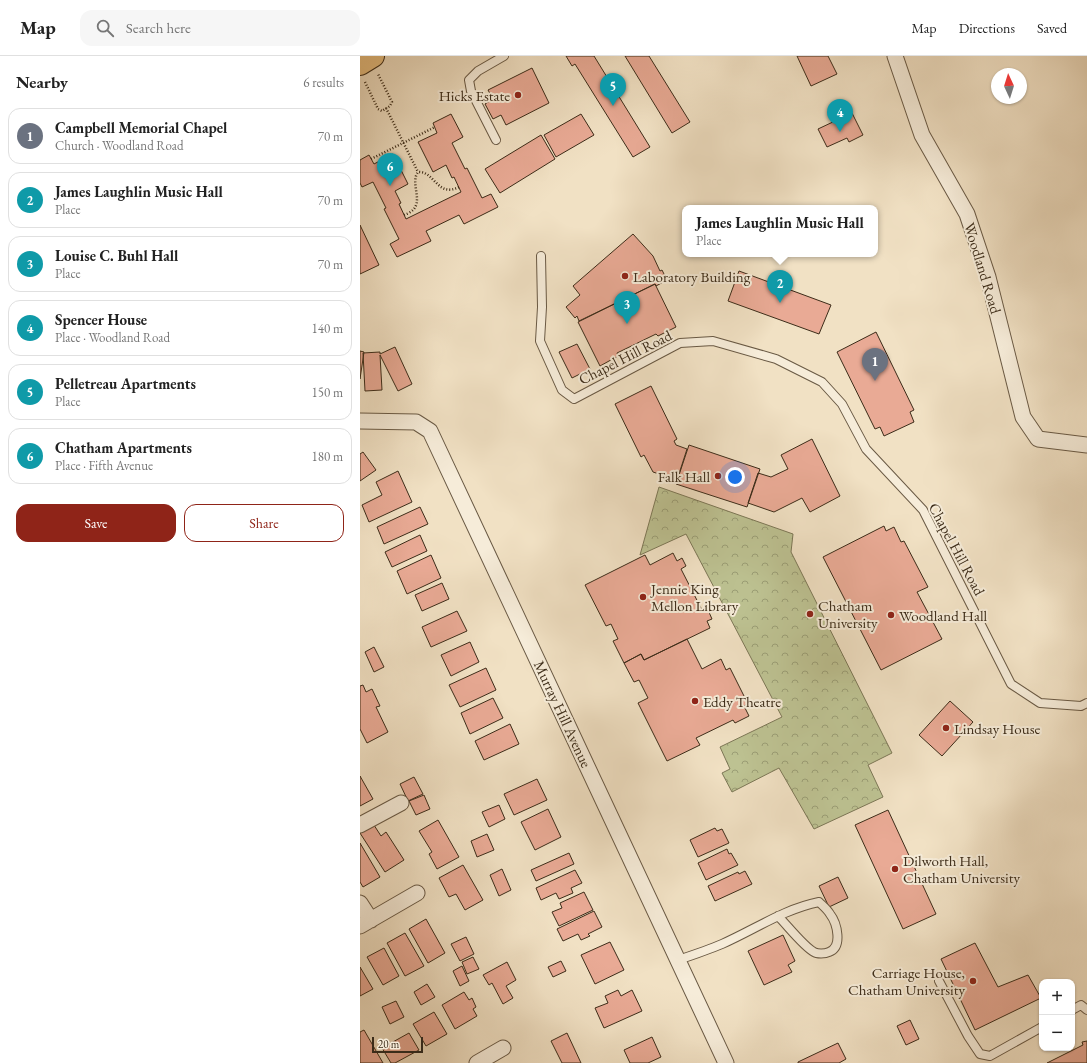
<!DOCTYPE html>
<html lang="en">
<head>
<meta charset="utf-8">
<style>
  body { margin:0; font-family:"EB Garamond",serif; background:#f6f6f6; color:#222 }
  .controls { position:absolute; right:12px; bottom:12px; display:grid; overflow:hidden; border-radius:8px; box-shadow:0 1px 3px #0004 }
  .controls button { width:36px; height:36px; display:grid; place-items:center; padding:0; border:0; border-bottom:1px solid #e0e0e0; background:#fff; color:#222; font:20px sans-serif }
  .compass { position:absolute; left:631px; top:12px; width:36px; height:36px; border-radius:50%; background:#fff; box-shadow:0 1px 3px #0004; rotate:356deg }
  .scale { position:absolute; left:12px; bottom:10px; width:51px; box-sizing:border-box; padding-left:4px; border:2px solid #3c2c19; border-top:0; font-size:11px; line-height:14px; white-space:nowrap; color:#3c2c19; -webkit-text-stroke:3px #f6ecd9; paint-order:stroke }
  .you { position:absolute; left:375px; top:421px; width:14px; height:14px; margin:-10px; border:3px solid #fff; border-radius:50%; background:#1a73e8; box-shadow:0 0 0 6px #1a73e833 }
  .badge { display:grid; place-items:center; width:26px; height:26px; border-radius:50%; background:#8f2418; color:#fff; font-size:13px; font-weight:700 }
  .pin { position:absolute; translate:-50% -33px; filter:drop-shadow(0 1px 2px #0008) }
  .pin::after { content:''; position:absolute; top:21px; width:14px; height:12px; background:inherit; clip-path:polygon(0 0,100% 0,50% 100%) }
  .popup { position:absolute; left:322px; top:149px; width:196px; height:52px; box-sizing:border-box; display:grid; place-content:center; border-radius:8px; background:#fff; filter:drop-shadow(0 1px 3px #0005); font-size:13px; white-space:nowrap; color:#767676 }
  .popup b { font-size:15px; color:#222 }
  .popup::after { content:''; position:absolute; left:50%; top:100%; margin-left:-8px; border:8px solid transparent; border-top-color:#fff }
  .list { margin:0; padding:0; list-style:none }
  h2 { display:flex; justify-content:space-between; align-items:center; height:52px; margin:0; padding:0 16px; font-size:17px }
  h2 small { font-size:13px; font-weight:400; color:#767676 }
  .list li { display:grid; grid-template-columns:26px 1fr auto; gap:12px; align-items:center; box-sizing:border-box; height:56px; margin:0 8px 8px; padding:0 8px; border:1px solid #e0e0e0; border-radius:12px }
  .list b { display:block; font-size:15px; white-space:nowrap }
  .list p { margin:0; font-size:13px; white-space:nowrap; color:#767676 }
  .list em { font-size:13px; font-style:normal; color:#767676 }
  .actions { display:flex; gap:8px; padding:12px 16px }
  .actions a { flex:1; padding:9px 0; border:1px solid #8f2418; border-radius:12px; text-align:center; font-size:14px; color:#8f2418 }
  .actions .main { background:#8f2418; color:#fff }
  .icon { flex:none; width:22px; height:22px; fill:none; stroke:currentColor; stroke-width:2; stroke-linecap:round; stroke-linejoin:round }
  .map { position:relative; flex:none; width:727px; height:1007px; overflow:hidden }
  header { display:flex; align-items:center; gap:24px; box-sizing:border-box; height:56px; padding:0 20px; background:#fff; border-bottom:1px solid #e0e0e0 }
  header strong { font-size:19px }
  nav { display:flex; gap:22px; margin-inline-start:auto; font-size:14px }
  .search { width:280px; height:36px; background:#f6f6f6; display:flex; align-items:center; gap:10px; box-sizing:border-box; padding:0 14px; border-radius:12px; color:#767676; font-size:15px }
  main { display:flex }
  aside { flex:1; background:#fff }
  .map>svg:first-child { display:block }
  .park { fill:url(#park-crowns); stroke:#7c7756 }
  .building { fill:#e9aa95; stroke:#3c2c19 }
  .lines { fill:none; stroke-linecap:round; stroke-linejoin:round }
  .service-casing { stroke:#695944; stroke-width:10 }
  .minor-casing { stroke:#695944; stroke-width:17 }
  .trunk-casing { stroke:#3c2c19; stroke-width:24 }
  .path { stroke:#3c2c19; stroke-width:2.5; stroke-dasharray:1 2; stroke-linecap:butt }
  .service { stroke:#f6ecd9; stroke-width:8 }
  .minor { stroke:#f6ecd9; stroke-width:15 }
  .trunk { stroke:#e8c082; stroke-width:22 }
  .poi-dot { fill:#8f2418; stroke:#f6ecd9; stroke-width:1.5 }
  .labels { text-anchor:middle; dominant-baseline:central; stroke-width:4; stroke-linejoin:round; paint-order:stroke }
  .poi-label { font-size:15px; fill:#3c2c19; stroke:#f6ecd9; text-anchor:start }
  .street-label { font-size:15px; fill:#3c2c19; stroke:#f6ecd9 }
</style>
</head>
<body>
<header>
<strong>Map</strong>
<div class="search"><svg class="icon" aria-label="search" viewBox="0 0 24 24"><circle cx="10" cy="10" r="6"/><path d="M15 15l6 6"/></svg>Search here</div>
<nav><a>Map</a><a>Directions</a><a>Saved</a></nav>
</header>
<main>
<aside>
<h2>Nearby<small>6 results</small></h2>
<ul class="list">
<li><span class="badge" style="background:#6b7280">1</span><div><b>Campbell Memorial Chapel</b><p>Church · Woodland Road</p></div><em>70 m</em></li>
<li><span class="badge" style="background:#0f9aa8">2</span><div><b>James Laughlin Music Hall</b><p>Place</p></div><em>70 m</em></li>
<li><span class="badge" style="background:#0f9aa8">3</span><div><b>Louise C. Buhl Hall</b><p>Place</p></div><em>70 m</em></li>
<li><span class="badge" style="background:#0f9aa8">4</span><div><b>Spencer House</b><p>Place · Woodland Road</p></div><em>140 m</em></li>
<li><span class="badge" style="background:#0f9aa8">5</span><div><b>Pelletreau Apartments</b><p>Place</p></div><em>150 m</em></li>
<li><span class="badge" style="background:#0f9aa8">6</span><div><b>Chatham Apartments</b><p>Place · Fifth Avenue</p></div><em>180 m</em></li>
</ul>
<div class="actions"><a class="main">Save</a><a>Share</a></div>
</aside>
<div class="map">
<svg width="727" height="1007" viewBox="0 0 727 1007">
  <defs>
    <pattern id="park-crowns" width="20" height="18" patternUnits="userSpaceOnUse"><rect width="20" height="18" fill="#bdc292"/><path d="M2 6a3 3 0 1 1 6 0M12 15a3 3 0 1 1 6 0" fill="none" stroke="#9b9e76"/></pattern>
  </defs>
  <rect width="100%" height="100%" fill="#f1e1c4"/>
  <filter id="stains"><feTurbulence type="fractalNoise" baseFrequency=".005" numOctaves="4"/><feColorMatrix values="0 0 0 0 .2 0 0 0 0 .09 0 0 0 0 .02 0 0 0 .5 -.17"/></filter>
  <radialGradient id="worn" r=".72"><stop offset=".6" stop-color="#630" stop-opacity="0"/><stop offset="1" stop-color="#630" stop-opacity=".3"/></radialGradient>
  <!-- park -->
  <path class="park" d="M 299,431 L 433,478 L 431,496 L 532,697 L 508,709 L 523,741 L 454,773 L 419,712 L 372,736 L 362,717 L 370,713 L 360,691 L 422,661 L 326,478 L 280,499 Z"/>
  <!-- building -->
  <path class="building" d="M 206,0 L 234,0 L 290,91 L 273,101 L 215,8 L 212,10 Z
    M 265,0 L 289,0 L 330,66 L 312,77 Z
    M 437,0 L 468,0 L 477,18 L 451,30 Z
    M 172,12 L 189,47 L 146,69 L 141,59 L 133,63 L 125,48 L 133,43 L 128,34 Z
    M 492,57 L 503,79 L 489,86 L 487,82 L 467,91 L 458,73 Z
    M 91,58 L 103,81 L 92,87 L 105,113 L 107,112 L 122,142 L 131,138 L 138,151 L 104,168 L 99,159 L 66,175 L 71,185 L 37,201 L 30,188 L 39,183 L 24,153 L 26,152 L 13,126 L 2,131 L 0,127 L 0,104 L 9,99 L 14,108 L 33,98 L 48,128 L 35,135 L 41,147 L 39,148 L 46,163 L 101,136 L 94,121 L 92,122 L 86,109 L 73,116 L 58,86 L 77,77 L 73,67 Z
    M 221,58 L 234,79 L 196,101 L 184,79 Z
    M 181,79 L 195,103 L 140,137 L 125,113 Z
    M 0,169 L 19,209 L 0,218 Z
    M 273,178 L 293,200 L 300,215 L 302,214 L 307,224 L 296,230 L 295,228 L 219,265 L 217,260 L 215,262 L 206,251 L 220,239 L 213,230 Z
    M 379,215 L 471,249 L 459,278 L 368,245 Z
    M 295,228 L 316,271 L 298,280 L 296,278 L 257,297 L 258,300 L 240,310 L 218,266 Z
    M 516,276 L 554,354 L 550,356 L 554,366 L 524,380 L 520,371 L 515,373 L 477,296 Z
    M 217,288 L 230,313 L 212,322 L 199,296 Z
    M 35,291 L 52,328 L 38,335 L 20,299 L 22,334 L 5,335 L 3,297 L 20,296 L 20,298 Z
    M 0,295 L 4,296 L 0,323 Z
    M 291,330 L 317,383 L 314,385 L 316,389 L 327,393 L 317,424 L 293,416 L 284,399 L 281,401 L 255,348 Z
    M 452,383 L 480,440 L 450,456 L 442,442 L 414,456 L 388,447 L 398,417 L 411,421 L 428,413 L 421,399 Z
    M 329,389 L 400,413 L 387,451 L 316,428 Z
    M 3,396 L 16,414 L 0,425 L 0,398 Z
    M 38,415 L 52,446 L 9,466 L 2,449 L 22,439 L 16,426 Z
    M 60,451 L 68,468 L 24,488 L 17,471 Z
    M 524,470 L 526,475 L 534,471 L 541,486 L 544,485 L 568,531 L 557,536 L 582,583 L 521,614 L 463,501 Z
    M 60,479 L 67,495 L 32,511 L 25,496 Z
    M 313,497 L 317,505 L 322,502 L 326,510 L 321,513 L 343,556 L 348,554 L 352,563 L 347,565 L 350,572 L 284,604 L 281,598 L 264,607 L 253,585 L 258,583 L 251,568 L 246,570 L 225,529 L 285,499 L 290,509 Z
    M 71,499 L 81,522 L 47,538 L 37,515 Z
    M 82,527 L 89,543 L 62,555 L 55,539 Z
    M 97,555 L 107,575 L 71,591 L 62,571 Z
    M 327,583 L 342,613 L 361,603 L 366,614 L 370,612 L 388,648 L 384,650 L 389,660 L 375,667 L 373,664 L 336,682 L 340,689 L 307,705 L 278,647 L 288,642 L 279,624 L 274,626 L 264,607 L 281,598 L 284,604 Z
    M 110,586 L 119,606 L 91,620 L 81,599 Z
    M 14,591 L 24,611 L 14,616 L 5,596 Z
    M 126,612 L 136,634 L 100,651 L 89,629 Z
    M 3,629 L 6,636 L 12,633 L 20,650 L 16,651 L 28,676 L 7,687 L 0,673 L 0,630 Z
    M 133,642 L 143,662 L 110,678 L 101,657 Z
    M 590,645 L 613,666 L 582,700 L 559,679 Z
    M 150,668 L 159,688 L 124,704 L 115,685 Z
    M 0,720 L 13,743 L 0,750 Z
    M 54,721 L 63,738 L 48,745 L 40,728 Z
    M 177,723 L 187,744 L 154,759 L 144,738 Z
    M 64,739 L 70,753 L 56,759 L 49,745 Z
    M 139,749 L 145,763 L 129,771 L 122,756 Z
    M 188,753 L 201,781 L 175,794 L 161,766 Z
    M 528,754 L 576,858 L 543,873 L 495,769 Z
    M 78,764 L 99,801 L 77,813 L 69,798 L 72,796 L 59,775 Z
    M 12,766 L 21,780 L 26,776 L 44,804 L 25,816 L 0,777 L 0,774 Z
    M 355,772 L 357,775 L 362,773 L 369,787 L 338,801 L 330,784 Z
    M 127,778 L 134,794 L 117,801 L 111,785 Z
    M 0,787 L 20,821 L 3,831 L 0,826 Z
    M 367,793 L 369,798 L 371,797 L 378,809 L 346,824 L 338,807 Z
    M 209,797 L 214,808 L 176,825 L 171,814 Z
    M 103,809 L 123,844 L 105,854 L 96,838 L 89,841 L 79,822 Z
    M 142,813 L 151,834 L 139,840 L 130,819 Z
    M 215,814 L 222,827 L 211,832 L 213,837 L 199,843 L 196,837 L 181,844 L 176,832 Z
    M 385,815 L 392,828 L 355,845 L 348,830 L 378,816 L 379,818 Z
    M 478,821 L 488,842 L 469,851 L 459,830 Z
    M 224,836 L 233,854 L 199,870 L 192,856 L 202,852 L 200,847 Z
    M 234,855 L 242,871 L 228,878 L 230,880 L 221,884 L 218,878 L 203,885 L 197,873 Z
    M 66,863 L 85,897 L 68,907 L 49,873 Z
    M 45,877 L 64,910 L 45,920 L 27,887 Z
    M 423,879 L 435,905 L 428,909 L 432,916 L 404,929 L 388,895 Z
    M 106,881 L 114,898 L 100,905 L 91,888 Z
    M 250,886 L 264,914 L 235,928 L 221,899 Z
    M 615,887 L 638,931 L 668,919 L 681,942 L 615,974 L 581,903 Z
    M 24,892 L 39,920 L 23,929 L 7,901 Z
    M 113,901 L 119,913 L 107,918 L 102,906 Z
    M 201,905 L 206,915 L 193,921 L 188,911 Z
    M 147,906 L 156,924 L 146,930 L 153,942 L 143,948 L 132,927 L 129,929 L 123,919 Z
    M 102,910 L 109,925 L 100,930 L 93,915 Z
    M 0,911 L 13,933 L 0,940 Z
    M 67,928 L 75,941 L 61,949 L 54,936 Z
    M 258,934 L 261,940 L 272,934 L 282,955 L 244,972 L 235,952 L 248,947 L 245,940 Z
    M 104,936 L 109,944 L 112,942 L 116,951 L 113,953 L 117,960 L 95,973 L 82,949 Z
    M 36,945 L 44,961 L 30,968 L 22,951 Z
    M 74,956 L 87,978 L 66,990 L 53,968 Z
    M 550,964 L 559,983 L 546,989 L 537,970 Z
    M 4,974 L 23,1007 L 0,1007 L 0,976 Z
    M 49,977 L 59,994 L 35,1007 L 31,1007 L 22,992 Z
    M 207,977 L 221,1007 L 202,1007 L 191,985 Z
    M 292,981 L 301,1001 L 288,1007 L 270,1007 L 264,994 Z
    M 727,985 L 727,1007 L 687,1007 L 723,989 L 722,986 Z
    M 478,987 L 486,1003 L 479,1007 L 438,1007 L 438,1006 Z"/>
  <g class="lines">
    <!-- service casing -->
    <g class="service-casing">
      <path id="service" d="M 136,84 L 111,35 L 109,24 L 118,15 L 144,0
        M 181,200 L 182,251 L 180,285 L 202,334 L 214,343 L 320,287 L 353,285 L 416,303 L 462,326 L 482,348 L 506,393 L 563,454 L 651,628 L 680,647 L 721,650 L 727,647
        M 318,904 C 333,899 348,894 362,888 C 394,874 424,853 459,846 C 463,850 467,853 470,858 C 477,867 483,891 469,896 C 465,898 457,898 454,896 C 444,891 427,869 418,860
        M 579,925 L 608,980 L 620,998 L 630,1000 L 682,971
        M 712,954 L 721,949 L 727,954"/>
    </g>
    <!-- minor casing -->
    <g class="minor-casing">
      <path id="minor" d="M 535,0 L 562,79 L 607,158 L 628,221 L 663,361 L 678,383 L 727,389
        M 0,365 L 56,366 L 70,375 L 366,1007
        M 0,769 L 41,747
        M 0,847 L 11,864
        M 0,870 L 57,837
        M 117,1007 L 143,992"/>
    </g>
    <!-- trunk casing -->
    <g class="trunk-casing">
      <path id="trunk" d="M 0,8 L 13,0"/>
    </g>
    <!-- path -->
    <path class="path" d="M 5,26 L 18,53 L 22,55 L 30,50 L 32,46 L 18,18
      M 26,52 L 58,116
      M 11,103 L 75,71
      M 44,159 C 47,158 51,156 53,154 C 63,144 50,127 58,116 C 75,115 77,142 99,131"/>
    <!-- service -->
    <use href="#service" class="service"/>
    <!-- minor -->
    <use href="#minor" class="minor"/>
    <!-- trunk -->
    <use href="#trunk" class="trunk"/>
  </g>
  <!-- markers -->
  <g class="poi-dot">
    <circle cx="158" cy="39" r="4"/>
    <circle cx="265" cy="220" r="4"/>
    <circle cx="358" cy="420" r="4"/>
    <circle cx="283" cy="541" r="4"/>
    <circle cx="450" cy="558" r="4"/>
    <circle cx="531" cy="559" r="4"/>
    <circle cx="335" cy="645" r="4"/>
    <circle cx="586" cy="672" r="4"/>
    <circle cx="535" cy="813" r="4"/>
    <circle cx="613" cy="925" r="4"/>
  </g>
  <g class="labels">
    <!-- poi labels -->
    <g class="poi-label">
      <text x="150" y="39" text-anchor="end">Hicks Estate</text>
      <text x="273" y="220">Laboratory Building</text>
      <text x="350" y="420" text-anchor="end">Falk Hall</text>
      <text x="291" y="532">Jennie King<tspan x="291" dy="17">Mellon Library</tspan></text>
      <text x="458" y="549">Chatham<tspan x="458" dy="17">University</tspan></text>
      <text x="539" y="559">Woodland Hall</text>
      <text x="343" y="645">Eddy Theatre</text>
      <text x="594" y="672">Lindsay House</text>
      <text x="543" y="804">Dilworth Hall,<tspan x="543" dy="17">Chatham University</tspan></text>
      <text x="605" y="916" text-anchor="end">Carriage House,<tspan x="605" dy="17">Chatham University</tspan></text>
    </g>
    <!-- street labels -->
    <g class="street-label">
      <text transform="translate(623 212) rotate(73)">Woodland Road</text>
      <text transform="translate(265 301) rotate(-27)">Chapel Hill Road</text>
      <text transform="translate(597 493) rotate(62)">Chapel Hill Road</text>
      <text transform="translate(203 658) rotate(65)">Murray Hill Avenue</text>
    </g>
  </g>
  <rect width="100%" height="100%" filter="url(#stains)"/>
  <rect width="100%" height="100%" fill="url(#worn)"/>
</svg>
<div class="controls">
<button>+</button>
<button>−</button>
</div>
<svg class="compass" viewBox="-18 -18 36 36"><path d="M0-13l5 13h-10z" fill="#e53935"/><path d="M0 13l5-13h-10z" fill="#767676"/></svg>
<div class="scale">20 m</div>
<div class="you"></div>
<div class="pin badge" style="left:515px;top:325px;background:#6b7280">1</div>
<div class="pin badge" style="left:420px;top:247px;background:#0f9aa8">2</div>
<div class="popup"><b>James Laughlin Music Hall</b>Place</div>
<div class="pin badge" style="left:267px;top:268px;background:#0f9aa8">3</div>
<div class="pin badge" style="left:480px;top:76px;background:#0f9aa8">4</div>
<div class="pin badge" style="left:253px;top:50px;background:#0f9aa8">5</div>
<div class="pin badge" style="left:30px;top:130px;background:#0f9aa8">6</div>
</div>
</main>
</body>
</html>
